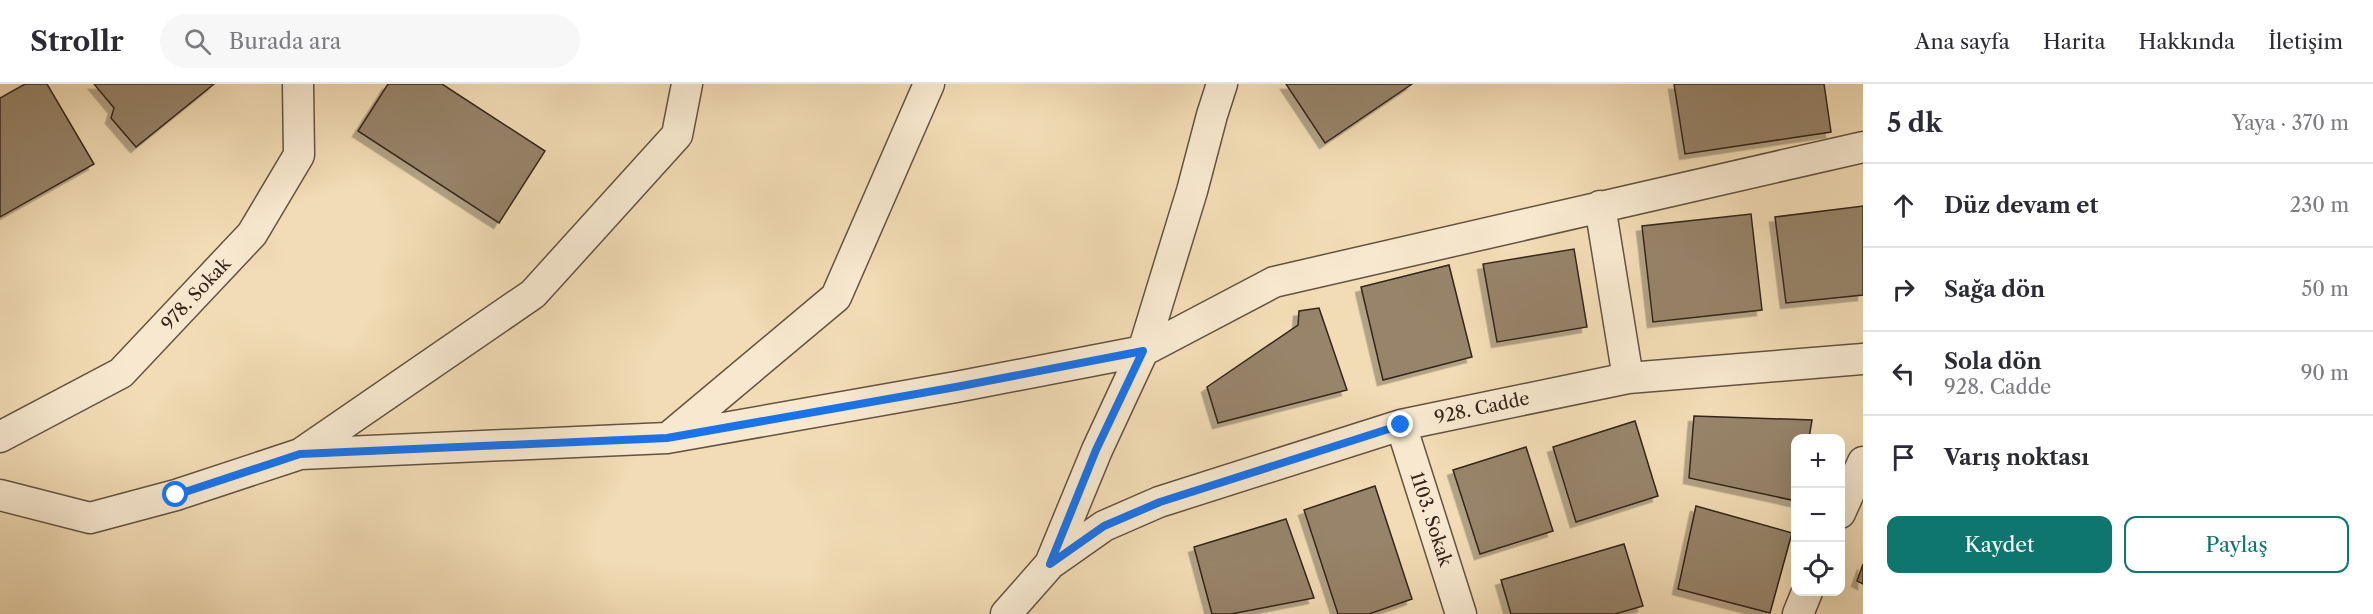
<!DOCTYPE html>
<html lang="tr">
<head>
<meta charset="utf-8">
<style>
  body { margin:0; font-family:"Libre Caslon Text",serif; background:#f7f7f7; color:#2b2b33 }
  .controls { position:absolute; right:18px; bottom:18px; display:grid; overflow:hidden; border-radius:12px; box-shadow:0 6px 24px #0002 }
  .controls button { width:54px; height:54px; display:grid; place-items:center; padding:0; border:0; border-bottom:2px solid #e1e1e2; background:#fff; color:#2b2b33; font:30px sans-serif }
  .stop { position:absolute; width:18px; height:18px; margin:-14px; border:4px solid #1a73e8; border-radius:50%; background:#fff }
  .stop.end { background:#1a73e8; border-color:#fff; box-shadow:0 2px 6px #0008 }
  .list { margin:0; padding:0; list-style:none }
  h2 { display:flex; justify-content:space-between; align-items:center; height:78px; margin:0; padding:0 24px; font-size:26px }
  h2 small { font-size:20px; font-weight:400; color:#7c7c81 }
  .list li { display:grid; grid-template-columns:39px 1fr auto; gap:18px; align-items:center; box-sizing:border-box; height:84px; padding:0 24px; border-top:2px solid #e1e1e2 }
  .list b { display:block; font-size:22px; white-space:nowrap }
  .list p { margin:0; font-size:20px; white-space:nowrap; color:#7c7c81 }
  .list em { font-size:20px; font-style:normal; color:#7c7c81 }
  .actions { display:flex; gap:12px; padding:18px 24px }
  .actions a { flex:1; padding:14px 0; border:2px solid #0f766e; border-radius:12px; text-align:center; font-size:21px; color:#0f766e }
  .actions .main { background:#0f766e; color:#fff }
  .icon { flex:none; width:33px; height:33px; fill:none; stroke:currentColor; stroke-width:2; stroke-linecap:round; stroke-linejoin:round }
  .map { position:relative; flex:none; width:1863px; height:530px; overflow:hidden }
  header { display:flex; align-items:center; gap:36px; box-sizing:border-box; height:84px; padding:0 30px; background:#fff; border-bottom:2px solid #e1e1e2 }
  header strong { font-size:28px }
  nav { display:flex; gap:33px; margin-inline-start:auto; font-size:21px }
  .search { width:420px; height:54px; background:#f7f7f7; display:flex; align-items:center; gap:15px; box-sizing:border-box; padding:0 21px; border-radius:33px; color:#7c7c81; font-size:22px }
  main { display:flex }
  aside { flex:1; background:#fff }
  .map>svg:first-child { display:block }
  .building { fill:#97846b; stroke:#34251a; stroke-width:1.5; filter:url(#shadow) }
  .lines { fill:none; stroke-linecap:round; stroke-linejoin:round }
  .minor-casing { stroke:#645341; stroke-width:33 }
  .minor { stroke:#f7e8cf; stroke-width:30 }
  .route { stroke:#1a73e8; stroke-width:8 }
  .labels { text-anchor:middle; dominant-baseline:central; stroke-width:6; stroke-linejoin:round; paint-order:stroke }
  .street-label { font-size:18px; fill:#34251a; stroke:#f7e8cf }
</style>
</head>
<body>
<header>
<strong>Strollr</strong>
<div class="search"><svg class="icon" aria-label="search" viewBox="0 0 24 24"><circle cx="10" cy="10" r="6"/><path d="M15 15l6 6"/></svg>Burada ara</div>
<nav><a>Ana sayfa</a><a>Harita</a><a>Hakkında</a><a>İletişim</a></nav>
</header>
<main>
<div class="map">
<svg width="1863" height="530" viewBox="0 0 1863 530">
  <defs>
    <filter id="shadow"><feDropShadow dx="-5.5" dy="5.5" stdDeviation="0" flood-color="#0004"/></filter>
  </defs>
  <rect width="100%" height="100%" fill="#f2dcb5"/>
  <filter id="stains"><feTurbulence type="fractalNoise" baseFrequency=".00333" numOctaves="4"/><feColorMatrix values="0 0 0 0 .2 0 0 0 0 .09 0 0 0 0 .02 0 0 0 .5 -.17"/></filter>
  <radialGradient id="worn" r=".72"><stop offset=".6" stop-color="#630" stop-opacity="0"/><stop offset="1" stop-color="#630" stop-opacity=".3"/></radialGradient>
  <!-- building -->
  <path class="building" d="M 25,0 L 47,0 L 94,80 L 0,133 L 0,14 Z
    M 94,0 L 214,0 L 136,63 L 111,34 L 114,24 Z
    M 388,0 L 442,0 L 545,67 L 499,139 L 358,47 Z
    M 1286,0 L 1412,0 L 1325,59 Z
    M 1674,0 L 1824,0 L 1831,48 L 1685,70 Z
    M 1863,122 L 1863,211 L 1786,219 L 1775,133 Z
    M 1751,130 L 1762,226 L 1653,238 L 1642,142 Z
    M 1574,165 L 1587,243 L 1497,258 L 1483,180 Z
    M 1449,181 L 1472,273 L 1383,296 L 1361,203 Z
    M 1319,224 L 1347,306 L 1218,339 L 1207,303 L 1298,241 L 1299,227 Z
    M 1694,332 L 1812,336 L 1809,354 L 1796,354 L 1796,417 L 1689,394 Z
    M 1635,337 L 1658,412 L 1576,438 L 1553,363 Z
    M 1526,363 L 1553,447 L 1480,470 L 1453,386 Z
    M 1375,402 L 1412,515 L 1369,530 L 1338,530 L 1304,426 Z
    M 1696,422 L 1792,449 L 1770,529 L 1678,505 Z
    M 1286,435 L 1314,514 L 1231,530 L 1212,530 L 1194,463 Z
    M 1624,460 L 1643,522 L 1615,530 L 1511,530 L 1501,496 Z
    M 1863,480 L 1863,500 L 1857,497 Z"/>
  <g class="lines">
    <!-- minor casing -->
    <g class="minor-casing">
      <path id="minor" d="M 1600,122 L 1628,294
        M 1401,341 L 1461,530
        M 0,353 L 121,289 L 252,150 L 299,71 L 298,0
        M 669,353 L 836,213 L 929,0
        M 300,370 L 533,210 L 677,51 L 687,0
        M 0,411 L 90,434 L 176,411 L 300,370 L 667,354 L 956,303 L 1143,267 L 1274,198 L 1863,63
        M 1840,429 L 1863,378
        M 1050,480 L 1097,366 L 1143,267 L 1192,107 L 1212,31 L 1222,0
        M 1006,530 L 1050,480 L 1104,442 L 1159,418 L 1401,341 L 1628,294 L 1863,275
        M 1798,530 L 1807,508"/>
    </g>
    <!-- minor -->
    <use href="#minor" class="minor"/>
  </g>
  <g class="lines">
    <!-- route -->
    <path class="route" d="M 176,411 L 300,370 L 667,354 L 956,303 L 1143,267 L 1096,366 L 1050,480 L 1104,442 L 1160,418 L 1401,341"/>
  </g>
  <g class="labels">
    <!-- street labels -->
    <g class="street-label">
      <text transform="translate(196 210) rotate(-47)">978. Sokak</text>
      <text transform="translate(1482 324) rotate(-12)">928. Cadde</text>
      <text transform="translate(1431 435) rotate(72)">1103. Sokak</text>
    </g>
  </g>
  <rect width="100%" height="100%" filter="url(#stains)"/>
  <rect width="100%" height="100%" fill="url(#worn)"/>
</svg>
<div class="controls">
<button>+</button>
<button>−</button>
<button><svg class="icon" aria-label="locate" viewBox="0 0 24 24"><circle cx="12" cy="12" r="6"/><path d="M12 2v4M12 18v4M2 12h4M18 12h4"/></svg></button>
</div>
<div class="stop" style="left:176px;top:411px"></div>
<div class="stop end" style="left:1401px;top:341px"></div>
</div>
<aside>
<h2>5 dk<small>Yaya · 370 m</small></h2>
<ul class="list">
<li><svg class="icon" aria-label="ahead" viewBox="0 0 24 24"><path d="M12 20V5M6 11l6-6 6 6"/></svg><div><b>Düz devam et</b></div><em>230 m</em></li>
<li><svg class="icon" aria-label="right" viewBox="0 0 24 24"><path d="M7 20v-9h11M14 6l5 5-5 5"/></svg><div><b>Sağa dön</b></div><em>50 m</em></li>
<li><svg class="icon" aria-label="left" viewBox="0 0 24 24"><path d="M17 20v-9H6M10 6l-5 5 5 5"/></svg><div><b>Sola dön</b><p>928. Cadde</p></div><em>90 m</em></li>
<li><svg class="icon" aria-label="arrive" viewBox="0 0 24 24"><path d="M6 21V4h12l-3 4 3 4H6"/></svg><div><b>Varış noktası</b></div></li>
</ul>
<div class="actions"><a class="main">Kaydet</a><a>Paylaş</a></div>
</aside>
</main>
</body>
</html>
